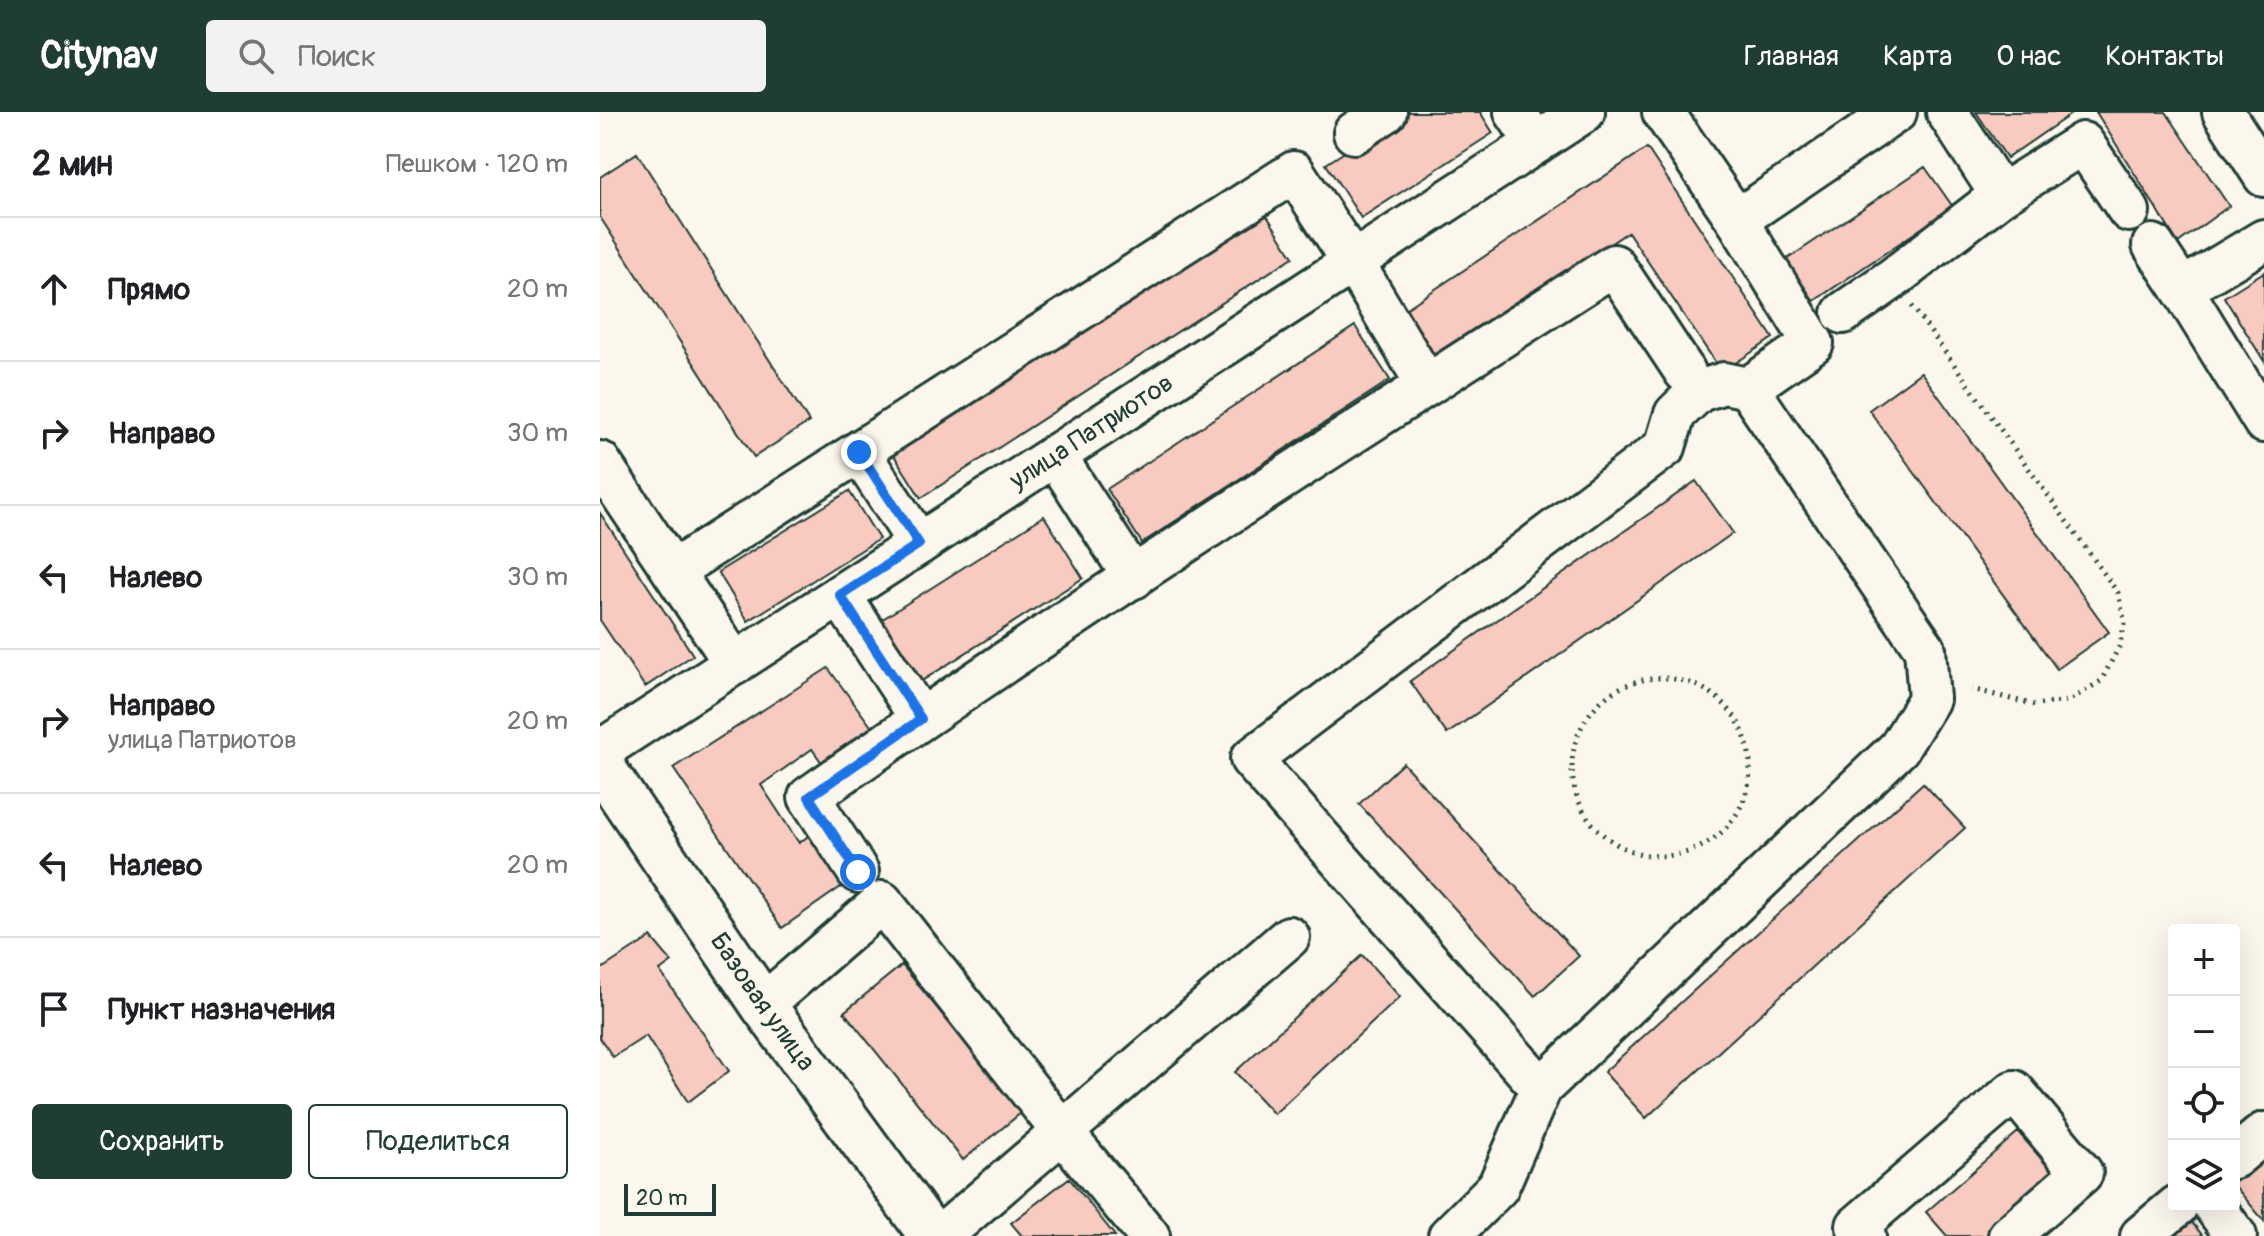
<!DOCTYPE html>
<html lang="ru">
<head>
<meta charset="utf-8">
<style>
  body { margin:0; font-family:Pangolin,sans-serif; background:#f2f2f2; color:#202124 }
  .controls { position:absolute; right:24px; bottom:24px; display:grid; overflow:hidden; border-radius:8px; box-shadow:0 8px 32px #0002 }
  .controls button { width:72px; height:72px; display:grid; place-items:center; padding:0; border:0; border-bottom:2px solid #e0e0e0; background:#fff; color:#202124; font:40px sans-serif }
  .scale { position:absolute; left:24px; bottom:20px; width:92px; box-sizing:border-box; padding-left:8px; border:4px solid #1f3d34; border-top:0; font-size:22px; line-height:28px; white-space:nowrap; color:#1f3d34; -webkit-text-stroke:6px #fbf7ec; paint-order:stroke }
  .stop { position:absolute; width:24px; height:24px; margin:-18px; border:6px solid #1a73e8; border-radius:50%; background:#fff }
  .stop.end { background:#1a73e8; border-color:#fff; box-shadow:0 2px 8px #0008 }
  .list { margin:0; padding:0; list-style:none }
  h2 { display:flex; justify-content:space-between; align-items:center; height:104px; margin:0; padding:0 32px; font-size:34px }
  h2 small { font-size:26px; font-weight:400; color:#757577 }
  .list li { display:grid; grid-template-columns:52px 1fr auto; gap:24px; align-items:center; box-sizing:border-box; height:144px; padding:0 32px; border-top:2px solid #e0e0e0 }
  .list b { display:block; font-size:30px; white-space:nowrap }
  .list p { margin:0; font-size:26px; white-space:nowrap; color:#757577 }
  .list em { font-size:26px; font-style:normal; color:#757577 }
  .actions { display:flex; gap:16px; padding:24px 32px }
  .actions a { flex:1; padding:18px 0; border:2px solid #1f3d34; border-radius:8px; text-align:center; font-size:28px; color:#1f3d34 }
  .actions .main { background:#1f3d34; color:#fff }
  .icon { flex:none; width:44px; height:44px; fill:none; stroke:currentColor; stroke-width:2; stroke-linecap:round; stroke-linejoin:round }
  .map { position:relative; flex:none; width:1664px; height:1124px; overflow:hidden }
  header { display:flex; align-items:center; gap:48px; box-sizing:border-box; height:112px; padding:0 40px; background:#1f3d34; color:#fff }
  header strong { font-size:38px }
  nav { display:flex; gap:44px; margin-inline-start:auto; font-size:28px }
  .search { width:560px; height:72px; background:#f2f2f2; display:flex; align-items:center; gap:20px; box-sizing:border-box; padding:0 28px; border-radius:8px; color:#757577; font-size:30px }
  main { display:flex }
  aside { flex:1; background:#fff }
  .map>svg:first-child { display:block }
  .building { fill:#f9cabf; stroke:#1f3d34; stroke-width:2 }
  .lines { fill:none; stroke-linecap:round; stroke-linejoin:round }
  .minor-casing { stroke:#1f3d34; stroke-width:46 }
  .major-casing { stroke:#1f3d34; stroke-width:50 }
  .path { stroke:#1f3d34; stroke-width:5; stroke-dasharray:2 6; stroke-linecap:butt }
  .minor { stroke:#fbf7ec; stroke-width:40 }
  .major { stroke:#fbf7ec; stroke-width:44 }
  .route { stroke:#1a73e8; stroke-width:10 }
  .labels { text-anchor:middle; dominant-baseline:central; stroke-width:7; stroke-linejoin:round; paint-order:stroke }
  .street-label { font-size:26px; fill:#1f3d34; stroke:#fbf7ec }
</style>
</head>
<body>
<header>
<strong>Citynav</strong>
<div class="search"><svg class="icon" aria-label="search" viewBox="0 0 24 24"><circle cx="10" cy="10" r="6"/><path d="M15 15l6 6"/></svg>Поиск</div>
<nav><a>Главная</a><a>Карта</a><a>О нас</a><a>Контакты</a></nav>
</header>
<main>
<aside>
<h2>2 мин<small>Пешком · 120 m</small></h2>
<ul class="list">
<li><svg class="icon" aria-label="ahead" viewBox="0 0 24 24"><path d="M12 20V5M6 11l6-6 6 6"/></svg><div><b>Прямо</b></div><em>20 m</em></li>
<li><svg class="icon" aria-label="right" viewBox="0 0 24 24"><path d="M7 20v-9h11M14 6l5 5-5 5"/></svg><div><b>Направо</b></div><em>30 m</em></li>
<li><svg class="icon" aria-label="left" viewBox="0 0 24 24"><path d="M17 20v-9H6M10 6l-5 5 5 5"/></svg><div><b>Налево</b></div><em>30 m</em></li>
<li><svg class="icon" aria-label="right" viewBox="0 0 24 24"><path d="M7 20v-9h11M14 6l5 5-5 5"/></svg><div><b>Направо</b><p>улица Патриотов</p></div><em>20 m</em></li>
<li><svg class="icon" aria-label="left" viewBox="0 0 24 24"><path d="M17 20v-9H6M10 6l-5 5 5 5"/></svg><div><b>Налево</b></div><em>20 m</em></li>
<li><svg class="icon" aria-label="arrive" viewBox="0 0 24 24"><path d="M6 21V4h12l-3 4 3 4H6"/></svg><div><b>Пункт назначения</b></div></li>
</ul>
<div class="actions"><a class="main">Сохранить</a><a>Поделиться</a></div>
</aside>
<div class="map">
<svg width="1664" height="1124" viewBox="0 0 1664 1124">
  <rect width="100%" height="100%" fill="#fbf7ec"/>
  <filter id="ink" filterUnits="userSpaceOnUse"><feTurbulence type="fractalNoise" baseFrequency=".0125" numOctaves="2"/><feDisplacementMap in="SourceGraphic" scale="16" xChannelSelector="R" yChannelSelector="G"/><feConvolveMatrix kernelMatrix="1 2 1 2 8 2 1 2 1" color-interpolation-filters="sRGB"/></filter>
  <g filter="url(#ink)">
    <!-- building -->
    <path class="building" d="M 807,0 L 880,0 L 893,21 L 761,106 L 726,52 Z
      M 1376,0 L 1474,0 L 1407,46 Z
      M 1496,0 L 1566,0 L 1629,94 L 1578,131 Z
      M 1047,36 L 1173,226 L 1122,260 L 1028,120 L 837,248 L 804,198 Z
      M 37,41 L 209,310 L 154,345 L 0,105 L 0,65 Z
      M 1325,55 L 1353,95 L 1214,189 L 1186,148 Z
      M 662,96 L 693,145 L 321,386 L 290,337 Z
      M 1664,160 L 1664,249 L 1624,185 Z
      M 755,214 L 790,268 L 542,431 L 507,377 Z
      M 1321,260 L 1509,520 L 1457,557 L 1269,298 Z
      M 1096,369 L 1133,421 L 847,622 L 810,569 Z
      M 249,379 L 279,427 L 148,509 L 118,460 Z
      M 0,401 L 93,543 L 45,575 L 0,508 Z
      M 444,404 L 483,466 L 320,570 L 281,508 Z
      M 228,556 L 273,617 L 222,651 L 212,637 L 161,673 L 199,731 L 211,722 L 245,772 L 182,816 L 73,656 Z
      M 803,651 L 979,844 L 935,884 L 759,692 Z
      M 1323,671 L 1365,716 L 1046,1006 L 1004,960 Z
      M 51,825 L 72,850 L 60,859 L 129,959 L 88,990 L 46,924 L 13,945 L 0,926 L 0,858 Z
      M 762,843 L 800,885 L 674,1002 L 635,960 Z
      M 302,853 L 422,1000 L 363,1048 L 244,900 Z
      M 1418,1020 L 1457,1065 L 1388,1124 L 1347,1124 L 1326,1100 Z
      M 1664,1045 L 1664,1109 L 1634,1073 L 1634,1070 Z
      M 469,1066 L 515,1124 L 422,1124 L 411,1111 Z
      M 1590,1108 L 1603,1124 L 1571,1124 Z"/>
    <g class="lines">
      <!-- minor casing -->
      <g class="minor-casing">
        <g id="minor">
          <path d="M 915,0 L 936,31"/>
          <path d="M 1063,0 L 1137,108 L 1296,0"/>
          <path d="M 1347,0 L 1401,83"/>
          <path d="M 1623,0 L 1664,64"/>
          <path d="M 754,21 L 786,0"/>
          <path d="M 1553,133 L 1582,177 L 1664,310"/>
          <path d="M 1582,177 L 1664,128"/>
          <path d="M 1243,201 L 1292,167 L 1401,83 L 1483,31 L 1529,99"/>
          <path d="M 259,340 L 319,432"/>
          <path d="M 455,343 L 534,466"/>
          <path d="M 0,350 L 135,552"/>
          <path d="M 73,459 L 694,60 L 753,150 L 827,273"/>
          <path d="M 240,483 L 321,607"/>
          <path id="s1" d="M 0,639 L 984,0"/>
          <path d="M 258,760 L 209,685 C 473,500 744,326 1014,153 L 1085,260"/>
          <path d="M 163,893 L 282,790 L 463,1021 L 549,1124"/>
          <path d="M 941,976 L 651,647 L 1065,335 L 1075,302 L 1099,279 L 1124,271 L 1148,276 L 1213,231 L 1137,108"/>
          <path d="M 1634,1046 L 1664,1021"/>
          <path d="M 1614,1094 L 1636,1124"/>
          <path d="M 341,1124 L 689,825"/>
          <path d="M 849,1124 L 898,1075 L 941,976 L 1299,636 L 1329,587 L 1325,537 L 1148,276"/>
          <path d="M 1265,1124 L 1257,1114 L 1414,979 L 1482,1061 L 1409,1124"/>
          <path d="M 1541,1124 L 1577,1094"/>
        </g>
      </g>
      <!-- major casing -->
      <g class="major-casing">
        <g id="major">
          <path id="s2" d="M 0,652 L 163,893 L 332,1124"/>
        </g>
      </g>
      <!-- path -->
      <path class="path" d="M 1312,194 L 1518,481 L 1525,511 L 1519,535 L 1501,569 L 1468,589 L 1434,593 L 1372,577
        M972 655a89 89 0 1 1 178 0a89 89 0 1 1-178 0Z"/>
      <!-- minor -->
      <use href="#minor" class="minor"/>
      <!-- major -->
      <use href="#major" class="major"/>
    </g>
  </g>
  <g class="lines" filter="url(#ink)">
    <!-- route -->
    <path class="route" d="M 258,760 L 209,685 L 321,607 L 240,483 L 319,432 L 259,340"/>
  </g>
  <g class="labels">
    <!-- street labels -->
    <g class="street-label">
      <text stroke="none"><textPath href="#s1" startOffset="586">улица Патриотов</textPath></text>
      <text stroke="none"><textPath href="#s2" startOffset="288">Базовая улица</textPath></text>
    </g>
  </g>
</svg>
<div class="controls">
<button>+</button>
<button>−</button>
<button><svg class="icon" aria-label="locate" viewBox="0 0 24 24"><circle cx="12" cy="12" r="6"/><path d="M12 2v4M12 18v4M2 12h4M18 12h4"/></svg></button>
<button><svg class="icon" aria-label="layers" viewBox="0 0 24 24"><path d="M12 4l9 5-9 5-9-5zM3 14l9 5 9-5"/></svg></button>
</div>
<div class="scale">20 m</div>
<div class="stop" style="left:258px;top:760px"></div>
<div class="stop end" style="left:259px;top:340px"></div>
</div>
</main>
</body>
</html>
